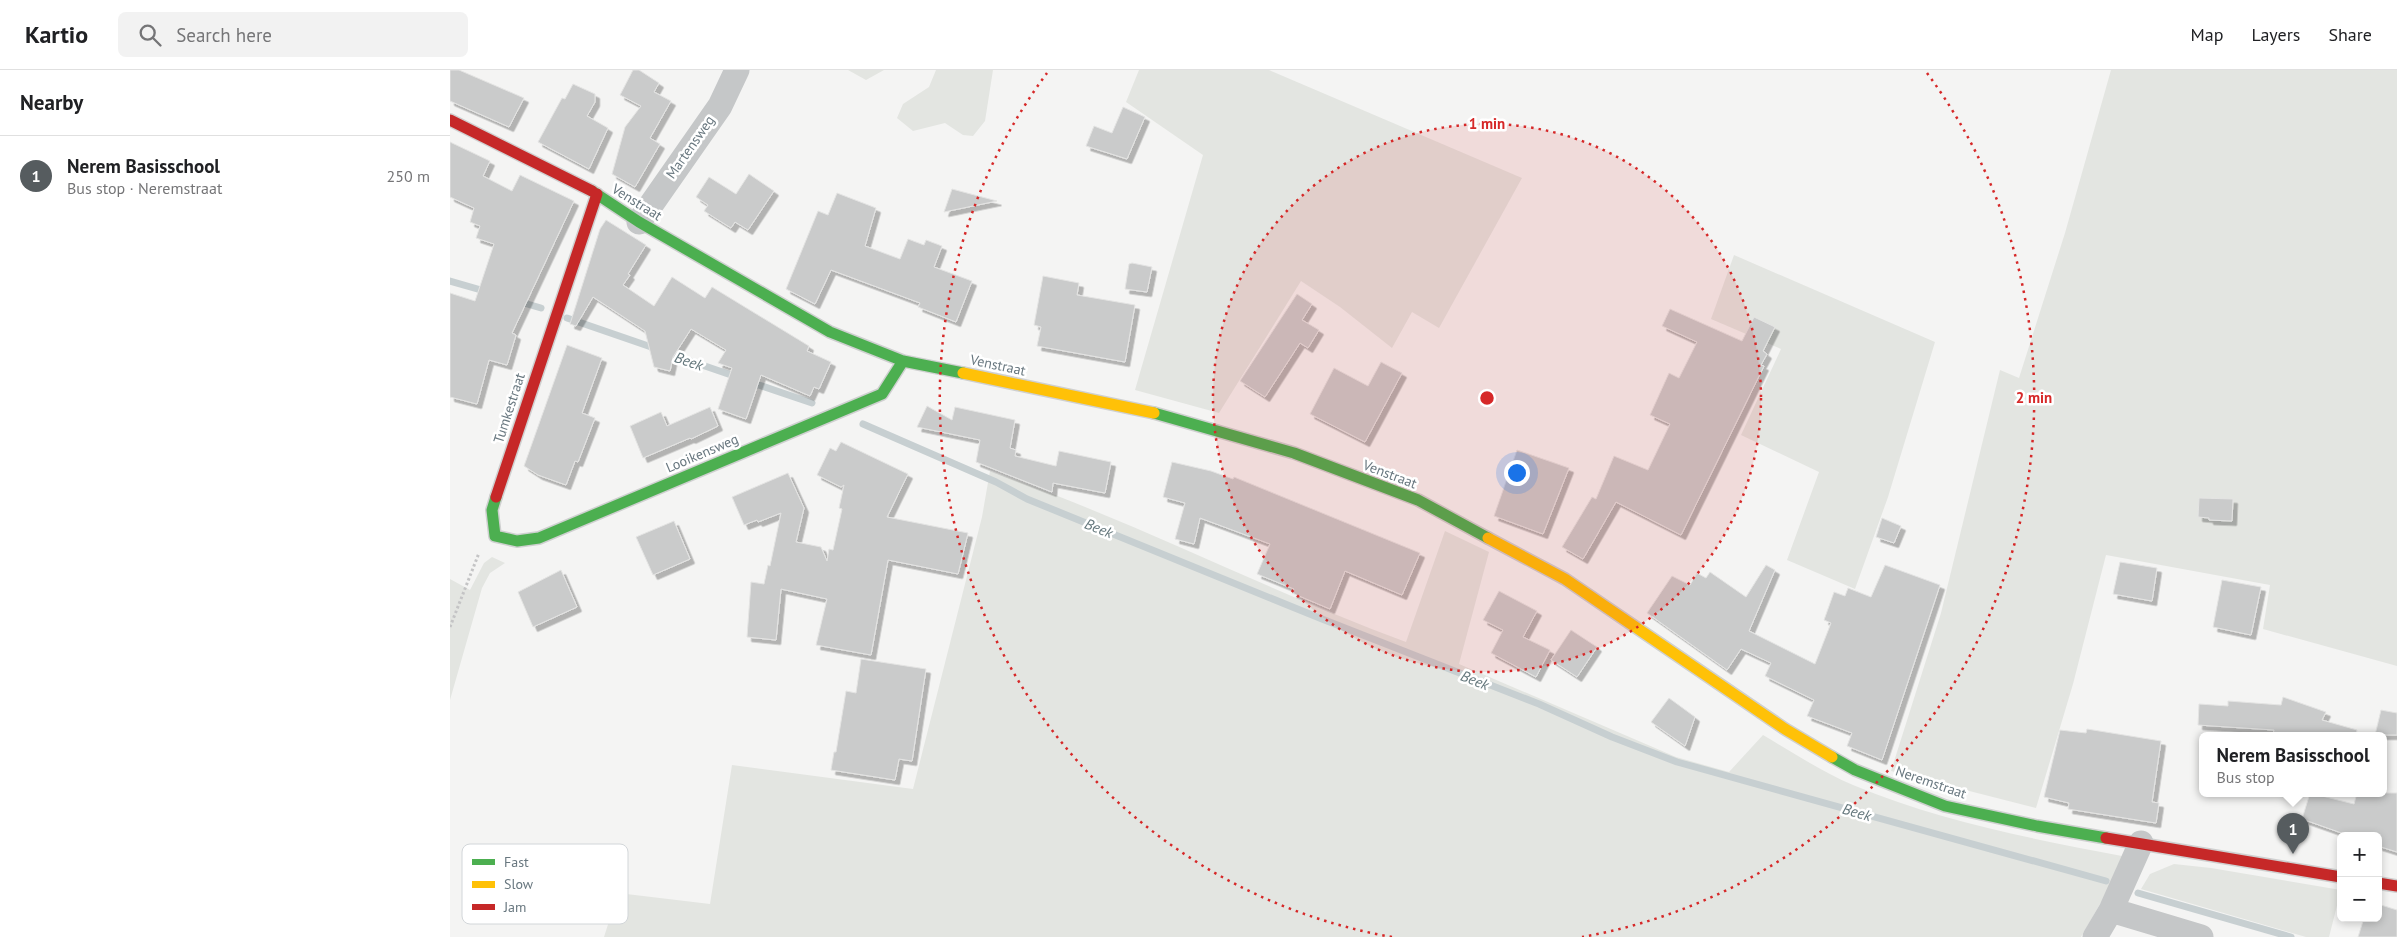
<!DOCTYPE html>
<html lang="en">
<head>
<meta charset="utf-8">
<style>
  body { margin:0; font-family:"PT Sans",sans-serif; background:#f2f2f2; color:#202124 }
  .controls { position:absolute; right:15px; bottom:15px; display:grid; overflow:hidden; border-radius:8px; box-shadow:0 2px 8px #0003 }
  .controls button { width:45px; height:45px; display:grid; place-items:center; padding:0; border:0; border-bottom:1px solid #e0e0e0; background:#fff; color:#202124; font:25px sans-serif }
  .you { position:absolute; left:1066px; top:402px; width:18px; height:18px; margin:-12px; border:4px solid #fff; border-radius:50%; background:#1a73e8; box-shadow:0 0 0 8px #1a73e833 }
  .badge { display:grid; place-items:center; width:32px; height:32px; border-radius:50%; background:#565c5f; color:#fff; font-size:16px; font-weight:700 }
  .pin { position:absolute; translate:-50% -41px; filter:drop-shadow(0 1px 2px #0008) }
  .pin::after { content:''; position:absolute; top:26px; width:18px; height:15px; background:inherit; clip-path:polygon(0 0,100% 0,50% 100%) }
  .popup { position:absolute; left:1749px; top:662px; width:188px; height:65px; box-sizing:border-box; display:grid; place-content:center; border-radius:8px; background:#fff; filter:drop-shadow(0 1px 4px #0005); font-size:16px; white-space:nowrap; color:#757577 }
  .popup b { font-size:19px; color:#202124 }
  .popup::after { content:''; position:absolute; left:50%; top:100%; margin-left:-10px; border:10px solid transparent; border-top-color:#fff }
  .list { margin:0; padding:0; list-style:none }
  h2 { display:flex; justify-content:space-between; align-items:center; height:65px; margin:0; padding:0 20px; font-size:21px }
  h2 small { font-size:16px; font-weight:400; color:#757577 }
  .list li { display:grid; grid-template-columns:32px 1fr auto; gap:15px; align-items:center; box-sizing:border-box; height:80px; padding:0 20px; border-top:1px solid #e0e0e0 }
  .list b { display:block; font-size:19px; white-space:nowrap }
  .list p { margin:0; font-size:16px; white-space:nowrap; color:#757577 }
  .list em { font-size:16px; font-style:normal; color:#757577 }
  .icon { flex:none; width:28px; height:28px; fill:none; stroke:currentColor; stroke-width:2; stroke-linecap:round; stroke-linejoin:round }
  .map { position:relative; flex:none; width:1947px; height:867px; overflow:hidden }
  header { display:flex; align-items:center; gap:30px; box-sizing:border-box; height:70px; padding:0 25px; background:#fff; border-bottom:1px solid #e0e0e0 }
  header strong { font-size:24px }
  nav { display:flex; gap:28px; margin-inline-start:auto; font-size:18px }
  .search { width:350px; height:45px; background:#f2f2f2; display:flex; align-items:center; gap:12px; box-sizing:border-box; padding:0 18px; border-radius:8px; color:#757577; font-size:19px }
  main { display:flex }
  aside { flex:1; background:#fff }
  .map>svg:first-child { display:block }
  .green { fill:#e3e5e1 }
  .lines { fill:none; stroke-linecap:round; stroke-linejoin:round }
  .stream { stroke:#c7cfd1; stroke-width:7 }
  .building { fill:#cacbcb; stroke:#e4e4e3; filter:url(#shadow) }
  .fast-casing { stroke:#cfd0d0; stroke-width:14 }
  .slow-casing { stroke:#cfd0d0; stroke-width:14 }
  .jam-casing { stroke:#cfd0d0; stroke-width:14 }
  .path { stroke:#c4c4c5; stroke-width:3; stroke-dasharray:2.5 2.5; stroke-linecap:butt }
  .street { stroke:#c5c7c8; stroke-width:25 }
  .fast { stroke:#4caf50; stroke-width:11 }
  .slow { stroke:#ffc107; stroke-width:11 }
  .jam { stroke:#c62828; stroke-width:11 }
  .ring { fill:none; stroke:#d62828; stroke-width:2.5; stroke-dasharray:2.5 5 }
  .labels { text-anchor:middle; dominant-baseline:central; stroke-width:5; stroke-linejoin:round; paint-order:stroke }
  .street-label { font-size:14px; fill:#68777f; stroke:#fff }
  .water-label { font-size:15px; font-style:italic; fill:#64777c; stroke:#fff }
  .key { fill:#fff; stroke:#d2d6d9; stroke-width:1 }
  .key-label { font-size:14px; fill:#68777f }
  .centre { fill:#d62828; stroke:#fff; stroke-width:2.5 }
  .ring-label { font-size:15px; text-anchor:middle; font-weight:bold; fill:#d62828; stroke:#fff; stroke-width:5; stroke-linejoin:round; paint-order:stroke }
</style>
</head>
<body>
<header>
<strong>Kartio</strong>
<div class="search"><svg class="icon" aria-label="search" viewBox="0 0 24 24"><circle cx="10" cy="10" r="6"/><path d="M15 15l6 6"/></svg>Search here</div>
<nav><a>Map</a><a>Layers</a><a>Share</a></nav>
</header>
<main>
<aside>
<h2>Nearby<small></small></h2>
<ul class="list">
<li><span class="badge">1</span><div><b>Nerem Basisschool</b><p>Bus stop · Neremstraat</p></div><em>250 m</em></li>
</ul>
</aside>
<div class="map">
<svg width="1947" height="867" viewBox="0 0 1947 867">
  <defs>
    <filter id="shadow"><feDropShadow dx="4.5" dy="4.5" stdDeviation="0" flood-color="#0004"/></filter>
  </defs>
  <rect width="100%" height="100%" fill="#f4f4f3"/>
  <!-- green -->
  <path class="green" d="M 398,0 L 434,0 L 416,10 Z
    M 486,0 L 543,0 L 535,51 L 523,66 L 513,65 L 495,53 L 463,61 L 447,48 L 453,34 L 479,17 Z
    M 689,0 L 819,0 L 1072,108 L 989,258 L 962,242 L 942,278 L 890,237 L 851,211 L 769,343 L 685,320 L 753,85 L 676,32 Z
    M 1661,0 L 1947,0 L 1947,596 L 1813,559 L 1820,515 L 1656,485 L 1623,614 L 1586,738 L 1441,701 L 1491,543 L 1550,300 L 1569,308 L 1615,163 Z
    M 1284,185 L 1485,272 L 1438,427 L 1405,519 L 1337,490 L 1369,402 L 1291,365 L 1331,279 L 1261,249 Z
    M 540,401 C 682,450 815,520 956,572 L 995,461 L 1039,482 L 1009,594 L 1226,687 L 1279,702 L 1313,665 C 1342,682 1372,702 1403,715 C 1489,751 1582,769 1672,786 L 1654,827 L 1631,867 L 154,867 L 168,823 L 260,834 L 282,695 L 463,719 L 532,447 Z
    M 42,487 L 55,493 L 40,503 L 32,518 L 0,630 L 0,509 L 20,520 L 34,493 Z
    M 1724,794 L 1761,798 L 1891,820 L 1879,867 L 1856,867 L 1691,819 L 1700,804 Z"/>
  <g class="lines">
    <!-- stream -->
    <path class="stream" d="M 0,211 L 38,222
      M 67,231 L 91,238
      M 117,248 L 207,279
      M 217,283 L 287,307
      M 300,312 L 362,333
      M 413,354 L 546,412 L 577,429 L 872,549 L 1089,634 L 1162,667 L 1227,692 L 1656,811
      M 1688,823 L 1841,867"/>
  </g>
  <!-- building -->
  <path class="building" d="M 0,0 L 9,0 L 74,28 L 59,57 L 0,31 Z
    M 183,0 L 189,0 L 209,13 L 204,22 L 221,31 L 200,68 L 210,74 L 185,117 L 162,104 L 175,57 L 191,36 L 170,25 Z
    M 123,14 L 145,24 L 145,32 L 137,46 L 158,58 L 139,99 L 88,72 L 112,28 L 115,29 Z
    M 673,37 L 695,47 L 677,89 L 636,76 L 644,56 L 662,63 Z
    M 0,72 L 40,91 L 33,106 L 62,121 L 70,105 L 124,131 L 62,263 L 66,265 L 57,295 L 39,290 L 27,334 L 0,327 L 0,223 L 25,231 L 44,174 L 26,168 L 30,156 L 20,152 L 24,138 L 0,127 Z
    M 299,104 L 324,121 L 298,160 L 285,152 L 281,158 L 254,141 L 258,135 L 246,127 L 259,107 L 286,124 Z
    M 502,119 L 547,131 L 494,142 Z
    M 387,123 L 426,138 L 415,176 L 450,189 L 458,169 L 474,175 L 476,170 L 492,176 L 484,197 L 522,211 L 506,252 L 468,237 L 470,233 L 381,200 L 365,234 L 336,219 L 368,141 L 378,145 Z
    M 156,150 L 196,175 L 178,204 L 180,205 L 173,215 L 204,236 L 222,207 L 255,228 L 262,217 L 359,276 L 357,281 L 381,292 L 369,319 L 364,317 L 360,326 L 311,305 L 296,349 L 268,339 L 282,298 L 268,293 L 276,280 L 241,259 L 223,287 L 220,301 L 204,297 L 195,261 L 143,227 L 126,256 L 120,254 L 150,159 Z
    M 682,193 L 702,197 L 697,222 L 675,219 L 679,194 Z
    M 593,206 L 629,213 L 627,225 L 685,235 L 675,292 L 587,276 L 591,257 L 584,255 Z
    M 847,224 L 862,234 L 852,250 L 869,260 L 858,278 L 850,273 L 815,327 L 790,311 Z
    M 1220,239 L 1292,271 L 1304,247 L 1325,257 L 1313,281 L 1317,284 L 1311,295 L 1314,296 L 1231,465 L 1166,432 L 1133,489 L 1112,477 L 1142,427 L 1146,429 L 1164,386 L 1198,400 L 1220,354 L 1200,345 L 1219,303 L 1229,308 L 1247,272 L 1212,256 Z
    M 117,275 L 152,288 L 132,343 L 145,348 L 128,392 L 125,391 L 116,415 L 88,405 L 74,396 Z
    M 931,292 L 952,303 L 915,372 L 860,344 L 884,298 L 918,316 Z
    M 477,336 L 502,350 L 505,337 L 565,350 L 560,378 L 566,380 L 565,386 L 606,396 L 609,381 L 661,392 L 655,423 L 603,413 L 602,422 L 526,392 L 530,370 L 467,357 Z
    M 260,337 L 268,356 L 241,369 L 240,368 L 193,388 L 180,356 L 211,342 L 217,356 Z
    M 391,372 L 458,404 L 437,447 L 518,463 L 508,504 L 438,490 L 421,585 L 366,575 L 377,529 L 331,519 L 326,570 L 297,567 L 301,512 L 314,514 L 318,495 L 320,496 L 331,443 L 308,452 L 307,450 L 294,455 L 282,427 L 338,403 L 354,438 L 346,472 L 371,477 L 377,491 L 379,479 L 383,480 L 392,439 L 389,438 L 394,415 L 391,417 L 367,405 L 380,378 L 386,381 Z
    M 1067,380 L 1119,398 L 1093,464 L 1044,446 Z
    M 722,392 L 761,401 L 783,409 L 784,407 L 970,483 L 952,525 L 895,501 L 880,539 L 842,523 L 844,519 L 807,504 L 820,474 L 750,448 L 744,474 L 725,469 L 735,433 L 713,427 Z
    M 1749,428 L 1783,429 L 1782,451 L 1759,450 L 1759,448 L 1748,447 Z
    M 1432,448 L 1451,456 L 1444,473 L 1426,467 Z
    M 224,451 L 240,489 L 203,505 L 186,467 Z
    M 1670,492 L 1707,498 L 1702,531 L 1663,524 Z
    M 1316,495 L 1325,500 L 1299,561 L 1365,594 L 1381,553 L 1374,550 L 1384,522 L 1395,526 L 1398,518 L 1421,527 L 1435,495 L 1490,515 L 1432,690 L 1397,676 L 1402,663 L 1357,646 L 1364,630 L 1315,606 L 1321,593 L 1291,579 L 1277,600 L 1197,543 L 1222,506 L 1240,515 L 1247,503 L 1256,508 L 1260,502 L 1296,527 Z
    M 111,500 L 127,537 L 83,557 L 68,522 Z
    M 1772,510 L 1811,517 L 1801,565 L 1763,557 Z
    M 1049,521 L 1087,541 L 1073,567 L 1100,580 L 1086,607 L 1041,583 L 1053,560 L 1033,550 Z
    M 1121,560 L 1147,577 L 1127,607 L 1101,590 Z
    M 411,589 L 476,599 L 462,691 L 449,689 L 445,710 L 381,700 L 384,682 L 386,682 L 396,621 L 406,623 Z
    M 1833,627 L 1876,642 L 1872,650 L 1907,660 L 1906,665 L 1823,665 L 1824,660 L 1748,655 L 1749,634 L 1778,636 L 1778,631 L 1831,635 Z
    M 1219,628 L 1245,647 L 1235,676 L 1201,652 Z
    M 1931,640 L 1947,643 L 1947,665 L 1925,665 Z
    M 1637,659 L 1711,671 L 1702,732 L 1709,733 L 1706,753 L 1618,739 L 1619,733 L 1594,727 L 1610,660 L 1636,663 Z
    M 1860,723 L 1904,734 L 1907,723 L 1947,723 L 1947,782 L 1928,776 L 1928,766 L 1900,766 L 1852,749 Z
    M 1928,834 L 1947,840 L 1947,867 L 1908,867 L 1914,848 L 1928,848 Z"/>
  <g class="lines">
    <!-- fast casing -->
    <g class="fast-casing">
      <path id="fast" d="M 142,121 L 189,152 L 380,262 L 453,291 L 513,303
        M 704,343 L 844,383 L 968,430 L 1038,468
        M 46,427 L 42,440 L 45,466 L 67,471 L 89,468 L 432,324 L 453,291
        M 1382,687 L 1405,700 L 1495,736 L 1587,756 L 1656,768"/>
    </g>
    <!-- slow casing -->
    <g class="slow-casing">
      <path id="slow" d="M 513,303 L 704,343
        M 1038,468 L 1115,509 L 1335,659 L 1382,687"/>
    </g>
    <!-- jam casing -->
    <g class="jam-casing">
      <path id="jam" d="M 0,50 L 142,121
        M 46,427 L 147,124
        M 1656,768 L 1891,807
        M 1928,813 L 1947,816"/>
    </g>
    <!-- path -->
    <path class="path" d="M 0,557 L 29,483"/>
    <!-- street -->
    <path class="street" d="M 189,152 L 270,36 L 287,0
      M 1661,840 L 1751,867
      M 1645,867 L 1661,840 L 1691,773"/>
    <!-- fast -->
    <use href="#fast" class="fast"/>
    <!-- slow -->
    <use href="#slow" class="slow"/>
    <!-- jam -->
    <use href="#jam" class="jam"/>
  </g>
  <!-- distance rings -->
  <circle cx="1037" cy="328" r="274" fill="#d62828" fill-opacity=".12"/>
  <g class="ring">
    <circle cx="1037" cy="328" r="274"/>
    <path d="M942 867A547 547 0 0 1 597 3M1477 3A547 547 0 0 1 1132 867"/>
  </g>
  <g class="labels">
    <!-- street labels -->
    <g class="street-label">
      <text transform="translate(240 77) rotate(-55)">Martensweg</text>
      <text transform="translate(187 132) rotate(32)">Venstraat</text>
      <text transform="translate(548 295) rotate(12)">Venstraat</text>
      <text transform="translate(59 338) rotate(-72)">Tumkestraat</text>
      <text transform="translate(252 383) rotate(-23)">Looikensweg</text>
      <text transform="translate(940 404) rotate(21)">Venstraat</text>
      <text transform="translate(1481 712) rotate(19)">Neremstraat</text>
    </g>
    <!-- water labels -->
    <g class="water-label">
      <text transform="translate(239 291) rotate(19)">Beek</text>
      <text transform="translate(649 458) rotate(22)">Beek</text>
      <text transform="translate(1025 610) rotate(22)">Beek</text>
      <text transform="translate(1407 742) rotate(16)">Beek</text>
    </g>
  </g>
  <!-- legend -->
  <rect x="12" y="774" width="166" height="80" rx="8" class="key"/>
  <rect x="22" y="789" width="23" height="6" fill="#4caf50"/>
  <rect x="22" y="811" width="23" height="7" fill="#ffc107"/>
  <rect x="22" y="834" width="23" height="6" fill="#c62828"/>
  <g class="key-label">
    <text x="54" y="797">Fast</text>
    <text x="54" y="819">Slow</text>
    <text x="54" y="842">Jam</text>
  </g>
  <circle cx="1037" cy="328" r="8" class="centre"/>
  <g class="ring-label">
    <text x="1037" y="59">1 min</text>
    <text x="1584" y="333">2 min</text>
  </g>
</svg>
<div class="controls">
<button>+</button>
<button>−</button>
</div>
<div class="you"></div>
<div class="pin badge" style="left:1843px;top:784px">1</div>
<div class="popup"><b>Nerem Basisschool</b>Bus stop</div>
</div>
</main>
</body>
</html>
